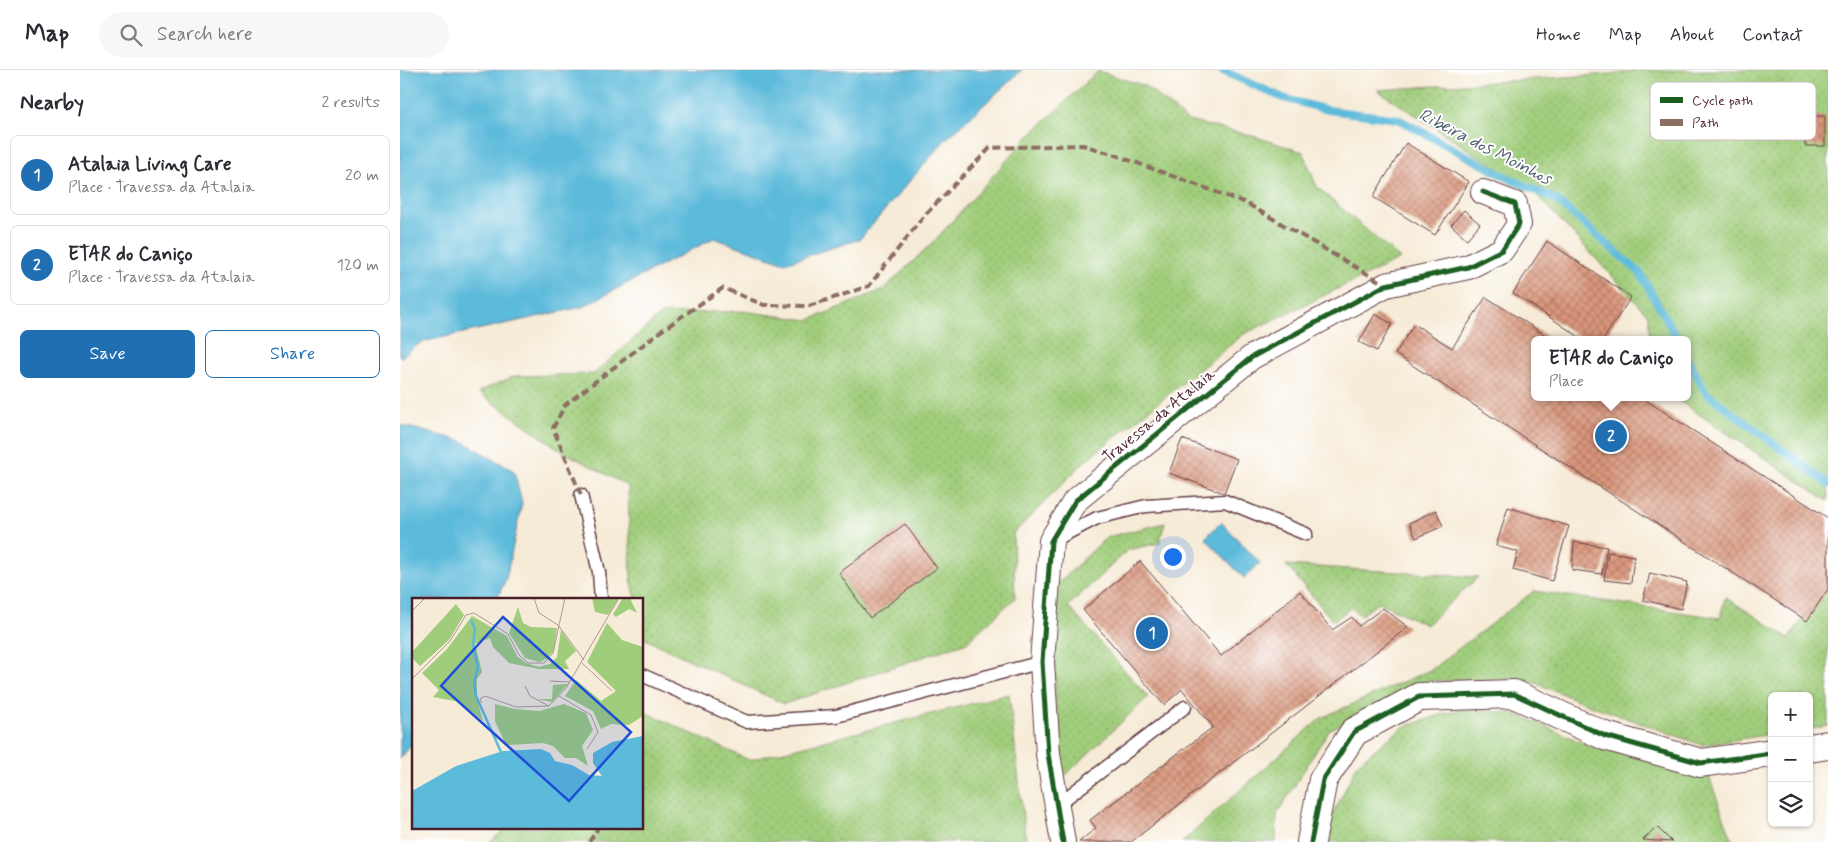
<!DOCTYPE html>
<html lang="en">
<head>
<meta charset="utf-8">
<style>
  body { margin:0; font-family:Mynerve,sans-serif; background:#f7f7f7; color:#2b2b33 }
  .controls { position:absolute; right:15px; bottom:15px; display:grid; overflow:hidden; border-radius:8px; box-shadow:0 1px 4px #0004 }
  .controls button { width:45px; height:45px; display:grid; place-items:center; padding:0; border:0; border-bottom:1px solid #e1e1e2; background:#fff; color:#2b2b33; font:25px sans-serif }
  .you { position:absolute; left:772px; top:486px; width:18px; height:18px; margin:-12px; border:4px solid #fff; border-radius:50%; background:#1a73e8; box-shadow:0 0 0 8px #1a73e833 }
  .badge { display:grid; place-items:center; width:32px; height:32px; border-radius:50%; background:#1f6fb2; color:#fff; font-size:16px; font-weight:700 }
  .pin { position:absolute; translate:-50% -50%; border:2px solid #fff; box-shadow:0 1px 5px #0006 }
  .popup { position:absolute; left:1131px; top:266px; width:160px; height:65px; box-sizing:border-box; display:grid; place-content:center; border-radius:8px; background:#fff; filter:drop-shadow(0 1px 4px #0005); font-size:16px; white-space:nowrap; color:#7c7c81 }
  .popup b { font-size:19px; color:#2b2b33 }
  .popup::after { content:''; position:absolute; left:50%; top:100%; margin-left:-10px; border:10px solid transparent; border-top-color:#fff }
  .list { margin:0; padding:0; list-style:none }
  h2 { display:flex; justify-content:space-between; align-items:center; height:65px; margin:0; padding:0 20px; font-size:21px }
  h2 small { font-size:16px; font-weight:400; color:#7c7c81 }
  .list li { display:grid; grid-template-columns:32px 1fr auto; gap:15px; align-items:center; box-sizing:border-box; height:80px; margin:0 10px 10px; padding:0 10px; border:1px solid #e1e1e2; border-radius:8px }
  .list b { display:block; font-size:19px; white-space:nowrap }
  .list p { margin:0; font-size:16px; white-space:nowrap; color:#7c7c81 }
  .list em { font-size:16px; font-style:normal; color:#7c7c81 }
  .actions { display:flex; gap:10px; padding:15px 20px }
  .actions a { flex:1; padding:11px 0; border:1px solid #1f6fb2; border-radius:8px; text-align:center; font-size:18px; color:#1f6fb2 }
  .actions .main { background:#1f6fb2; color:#fff }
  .icon { flex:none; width:28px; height:28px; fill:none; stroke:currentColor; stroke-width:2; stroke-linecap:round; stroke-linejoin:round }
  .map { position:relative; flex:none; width:1428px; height:772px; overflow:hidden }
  header { display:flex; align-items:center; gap:30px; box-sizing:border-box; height:70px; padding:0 25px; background:#fff; border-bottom:1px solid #e1e1e2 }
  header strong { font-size:24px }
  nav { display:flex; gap:28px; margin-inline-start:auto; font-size:18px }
  .search { width:350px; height:45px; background:#f7f7f7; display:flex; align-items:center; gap:12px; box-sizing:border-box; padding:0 18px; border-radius:28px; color:#7c7c81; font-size:19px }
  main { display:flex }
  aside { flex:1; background:#fff }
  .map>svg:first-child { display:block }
  .green { fill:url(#green-dots); stroke:#757653 }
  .water { fill:#5cbada; stroke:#536c82 }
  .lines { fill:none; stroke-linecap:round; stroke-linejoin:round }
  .stream { stroke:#5cbada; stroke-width:8 }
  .building { fill:url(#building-cross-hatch) }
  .lane-casing { stroke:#643e45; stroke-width:15 }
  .street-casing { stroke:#643e45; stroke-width:26 }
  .secondary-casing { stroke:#643e45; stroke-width:30 }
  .lane { stroke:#fff; stroke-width:12 }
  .street { stroke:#fff; stroke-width:24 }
  .secondary { stroke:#fff; stroke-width:28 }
  .quiet { stroke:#8d6e63; stroke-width:4; stroke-dasharray:8 4; stroke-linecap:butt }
  .cycleway-casing { stroke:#fff; stroke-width:8 }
  .cycleway { stroke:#1b5e20; stroke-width:5 }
  .labels { text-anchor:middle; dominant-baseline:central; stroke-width:4; stroke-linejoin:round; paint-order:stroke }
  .street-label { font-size:16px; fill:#4a1f2b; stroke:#fff }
  .water-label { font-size:18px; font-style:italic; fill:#515d71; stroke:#fff }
  .inset-river { fill:none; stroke:#5cbada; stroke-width:2.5 }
  .inset-road { fill:none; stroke:#b19992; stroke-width:1 }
  .view { fill:#1d4ed8; fill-opacity:0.15; stroke:#1d4ed8; stroke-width:2.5 }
  .inset-edge { fill:none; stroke:#4a1f2b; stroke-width:2.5 }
  .key { fill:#fff; stroke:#c9bcbf; stroke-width:1 }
  .key-label { font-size:14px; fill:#4a1f2b }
</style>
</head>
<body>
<header>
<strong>Map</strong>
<div class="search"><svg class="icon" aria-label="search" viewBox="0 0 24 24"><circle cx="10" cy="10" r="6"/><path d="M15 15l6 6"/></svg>Search here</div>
<nav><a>Home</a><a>Map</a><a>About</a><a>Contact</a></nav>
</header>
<main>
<aside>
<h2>Nearby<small>2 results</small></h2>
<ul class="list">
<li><span class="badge">1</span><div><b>Atalaia Living Care</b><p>Place · Travessa da Atalaia</p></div><em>20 m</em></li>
<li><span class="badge">2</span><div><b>ETAR do Caniço</b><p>Place · Travessa da Atalaia</p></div><em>120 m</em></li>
</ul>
<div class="actions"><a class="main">Save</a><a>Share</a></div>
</aside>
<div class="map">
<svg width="1428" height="772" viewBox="0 0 1428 772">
  <defs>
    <pattern id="green-dots" width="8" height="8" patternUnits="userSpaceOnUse" patternTransform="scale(1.25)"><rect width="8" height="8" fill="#a0cd7b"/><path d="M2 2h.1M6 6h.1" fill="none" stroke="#8bb06a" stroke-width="1.8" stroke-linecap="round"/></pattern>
    <pattern id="building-cross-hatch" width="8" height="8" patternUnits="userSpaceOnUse" patternTransform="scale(1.25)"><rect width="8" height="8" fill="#da977c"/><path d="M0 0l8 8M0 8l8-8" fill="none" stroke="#b37b66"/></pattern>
  </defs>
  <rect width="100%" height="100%" fill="#fff"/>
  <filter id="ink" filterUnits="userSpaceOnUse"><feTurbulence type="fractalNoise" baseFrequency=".02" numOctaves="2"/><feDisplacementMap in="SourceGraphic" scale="10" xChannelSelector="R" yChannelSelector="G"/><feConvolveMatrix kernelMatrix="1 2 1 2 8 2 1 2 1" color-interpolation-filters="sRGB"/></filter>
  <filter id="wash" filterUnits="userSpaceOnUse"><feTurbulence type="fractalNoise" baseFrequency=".0096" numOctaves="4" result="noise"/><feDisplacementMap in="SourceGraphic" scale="20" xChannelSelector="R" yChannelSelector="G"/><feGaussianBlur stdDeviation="1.12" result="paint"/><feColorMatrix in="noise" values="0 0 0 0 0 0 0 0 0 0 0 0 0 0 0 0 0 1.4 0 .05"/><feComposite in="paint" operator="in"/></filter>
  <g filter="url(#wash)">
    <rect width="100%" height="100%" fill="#f6ebd7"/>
    <!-- green -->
    <path class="green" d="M 1231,0 L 1428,0 L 1428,431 L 1273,327 L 1287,327 L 1287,270 L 1250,270 L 1248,245 L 1135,123 L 977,20 L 1223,3 Z
      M 698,1 L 745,16 L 788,51 L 853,66 L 903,82 L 917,117 L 1000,189 L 844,264 L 684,392 L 613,464 L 615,528 L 567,572 L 384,634 L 245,569 L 243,557 L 242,530 L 236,529 L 231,509 L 228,416 L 160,380 L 78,322 L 115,306 L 194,304 L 261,244 L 342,241 L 409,250 L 484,219 L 537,168 L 625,70 Z
      M 765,453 L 759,473 L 728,480 L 668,536 L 748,627 L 657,713 L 653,518 L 707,467 Z
      M 886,495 L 1078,507 L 1026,555 L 979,532 L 961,546 L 951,538 L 933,551 Z
      M 1428,511 L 1428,656 L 1409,659 L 1409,626 L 1372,626 L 1372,664 L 1302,675 L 1190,635 L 1125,609 L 1029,611 L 929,660 L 877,744 L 876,772 L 782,772 L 921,648 L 1032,599 L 1134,521 L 1320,548 L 1325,527 L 1389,568 Z
      M 609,624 L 626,772 L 90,772 L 107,758 L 242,758 L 243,641 L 349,690 Z
      M 1063,638 L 1117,644 L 1195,678 L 1308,704 L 1333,772 L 923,772 L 930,750 L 958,693 L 1003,657 Z"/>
    <!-- water -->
    <path class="water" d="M 0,0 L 622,0 L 545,70 L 460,169 L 385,193 L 314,168 L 182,237 L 22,272 L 0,288 Z
      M 0,355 L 62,371 L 114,401 L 122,433 L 106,509 L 97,529 L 14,530 L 14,672 L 0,689 Z
      M 821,452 L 860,493 L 844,508 L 805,468 Z"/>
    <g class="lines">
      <!-- stream -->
      <path class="stream" d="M 821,0 L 883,28 L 928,40 L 998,49 L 1106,107 L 1156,130 L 1240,203 L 1278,270
        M 1287,288 L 1306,323 L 1428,414"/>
    </g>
    <g id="blocks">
      <!-- building -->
      <path class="building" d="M 1405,46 L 1425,46 L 1425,76 L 1405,76 Z
        M 1006,73 L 1069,112 L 1035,165 L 973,127 Z
        M 1064,140 L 1080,154 L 1067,169 L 1051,155 Z
        M 1147,171 L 1231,227 L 1203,270 L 1184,270 L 1113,223 Z
        M 1086,227 L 1153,270 L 1135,270 L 1135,327 L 1241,327 L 1428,448 L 1428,519 L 1407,551 L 995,284 L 1014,254 L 1052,278 Z
        M 975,244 L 992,254 L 977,281 L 959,272 Z
        M 782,369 L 837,389 L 824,423 L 769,403 Z
        M 1108,437 L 1169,456 L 1152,511 L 1113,500 L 1118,482 L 1096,476 Z
        M 1036,440 L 1043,456 L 1016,468 L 1009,453 Z
        M 505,454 L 537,498 L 470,548 L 439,503 Z
        M 1174,472 L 1207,477 L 1202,504 L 1172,500 Z
        M 1208,482 L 1234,486 L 1231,513 L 1204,510 Z
        M 740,491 L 821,586 L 900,521 L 932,560 L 952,547 L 959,556 L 983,538 L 1008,557 L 731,772 L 679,772 L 696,758 L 690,750 L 813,657 L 782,619 L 764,635 L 683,540 Z
        M 1250,503 L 1287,512 L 1281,539 L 1243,530 Z
        M 1257,757 L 1272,772 L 1243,770 Z"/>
    </g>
  </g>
  <g filter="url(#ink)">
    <use href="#blocks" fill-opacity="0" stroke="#643e45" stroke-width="1"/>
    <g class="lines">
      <!-- lane casing -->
      <g class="lane-casing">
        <path id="lane" d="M 181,425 L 199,502 L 201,530
          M 656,469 L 697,448 L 746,436 L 825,431 L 906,464
          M 242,605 L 347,652 L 436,646 L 642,592
          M 657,735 L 785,637"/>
      </g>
      <!-- street casing -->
      <g class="street-casing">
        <path id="street" d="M 663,772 L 648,684 L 642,592 L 651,471 L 675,431 L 852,287 L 986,215 L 1068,197 L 1102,180 L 1119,154 L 1115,134 L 1083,122"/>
      </g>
      <!-- secondary casing -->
      <g class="secondary-casing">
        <path id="secondary" d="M 1409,678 L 1428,675
          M 911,772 L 923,710 L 954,662 L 1019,627 L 1114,624 L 1205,666 L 1301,693 L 1372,683"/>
      </g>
      <!-- lane -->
      <use href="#lane" class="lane"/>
      <!-- street -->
      <use href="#street" class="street"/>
      <!-- secondary -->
      <use href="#secondary" class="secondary"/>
      <!-- quiet -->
      <path class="quiet" d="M 181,425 L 153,358 L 165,335 L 261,261 L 323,218 L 364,235 L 409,236 L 469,216 L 523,147 L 590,78 L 683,75 L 718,86 L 846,133 L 986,215
        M 189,772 L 198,758"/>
      <!-- cycleway casing -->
      <g class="cycleway-casing">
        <path id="cycleway" d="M 663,772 L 648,684 L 642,592 L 651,471 L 675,431 L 852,287 L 986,215 L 1068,197 L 1102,180 L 1119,154 L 1115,134 L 1083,122
          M 911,772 L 923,710 L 954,662 L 1019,627 L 1114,624 L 1205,666 L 1301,693 L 1372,683"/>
      </g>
      <!-- cycleway -->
      <use href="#cycleway" class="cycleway"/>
    </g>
  </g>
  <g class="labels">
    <!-- street labels -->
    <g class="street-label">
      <text transform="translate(759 346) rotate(-39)">Travessa da Atalaia</text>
    </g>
    <!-- water labels -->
    <g class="water-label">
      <text transform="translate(1085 77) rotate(27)">Ribeira dos Moinhos</text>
    </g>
  </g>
  <!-- overview -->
  <g transform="translate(12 528)">
    <rect width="231" height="231" fill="#f6ebd7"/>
    <path d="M 180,0 L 207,0 L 196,17 L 183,14 ZM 211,0 L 218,0 L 225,15 L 217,11 L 204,19 L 201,16 ZM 44,6 L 52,17 L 37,42 L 8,68 L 0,60 L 0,54 ZM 106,9 L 111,25 L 119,29 L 145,30 L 142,53 L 134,61 L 127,64 L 113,60 L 97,35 ZM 60,18 L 95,38 L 105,58 L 114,65 L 127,69 L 138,66 L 145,59 L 149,32 L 164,53 L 153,63 L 157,71 L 127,71 L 97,65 L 81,49 L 78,40 L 63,46 L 70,74 L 65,81 L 65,101 L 71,123 L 48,104 L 21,99 L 27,92 L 10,75 L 35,51 ZM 195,25 L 210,42 L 231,49 L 231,118 L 217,127 L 199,126 L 189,131 L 181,113 L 153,98 L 164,82 L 189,103 L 204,93 L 175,64 ZM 156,86 L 140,104 L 125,101 L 140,101 L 141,87 ZM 83,106 L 103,111 L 127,113 L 152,106 L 174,115 L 181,132 L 170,148 L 176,168 L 164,160 L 153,160 L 141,148 L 131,145 L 94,147 L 83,123 Z" fill="#a0cd7b"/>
    <path d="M 231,138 L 231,231 L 0,231 L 0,193 L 44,168 L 91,153 L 129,151 L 138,155 L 143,163 L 160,167 L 177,177 L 190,178 L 181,165 L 181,155 L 200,144 Z" fill="#5cbada"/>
    <path class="inset-river" d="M 59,22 L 63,31 L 61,47 L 66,69 L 62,85 L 64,98 L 89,154"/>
    <path class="inset-road" d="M 122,0 L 127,15 L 146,27 L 172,62M 0,13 L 13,0M 170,65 L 200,93M 0,81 L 38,43 L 54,17 L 62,15 L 96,36 L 107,57 L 116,65 L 132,65 L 141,55 L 153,0M 138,83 L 157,84M 113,88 L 118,98 L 137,108M 147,98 L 179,117 L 186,134 L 175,151M 70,105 L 68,101 L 73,98 L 104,109 L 137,108 L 154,90 L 207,0"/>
    <path class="view" d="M 91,19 L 219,134 L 157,203 L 29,88 Z"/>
    <rect width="231" height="231" class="inset-edge"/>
  </g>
  <!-- legend -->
  <rect x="1250" y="12" width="166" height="58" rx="8" class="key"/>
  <rect x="1260" y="27" width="23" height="6" fill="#1b5e20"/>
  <rect x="1260" y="49" width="23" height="7" fill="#8d6e63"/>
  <g class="key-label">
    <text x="1292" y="35">Cycle path</text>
    <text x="1292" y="57">Path</text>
  </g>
</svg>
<div class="controls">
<button>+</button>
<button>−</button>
<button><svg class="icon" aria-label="layers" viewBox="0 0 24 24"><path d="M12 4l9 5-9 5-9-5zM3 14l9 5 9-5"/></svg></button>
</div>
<div class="you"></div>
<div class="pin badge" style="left:752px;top:563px">1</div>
<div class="pin badge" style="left:1211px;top:366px">2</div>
<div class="popup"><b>ETAR do Caniço</b>Place</div>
</div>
</main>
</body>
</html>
